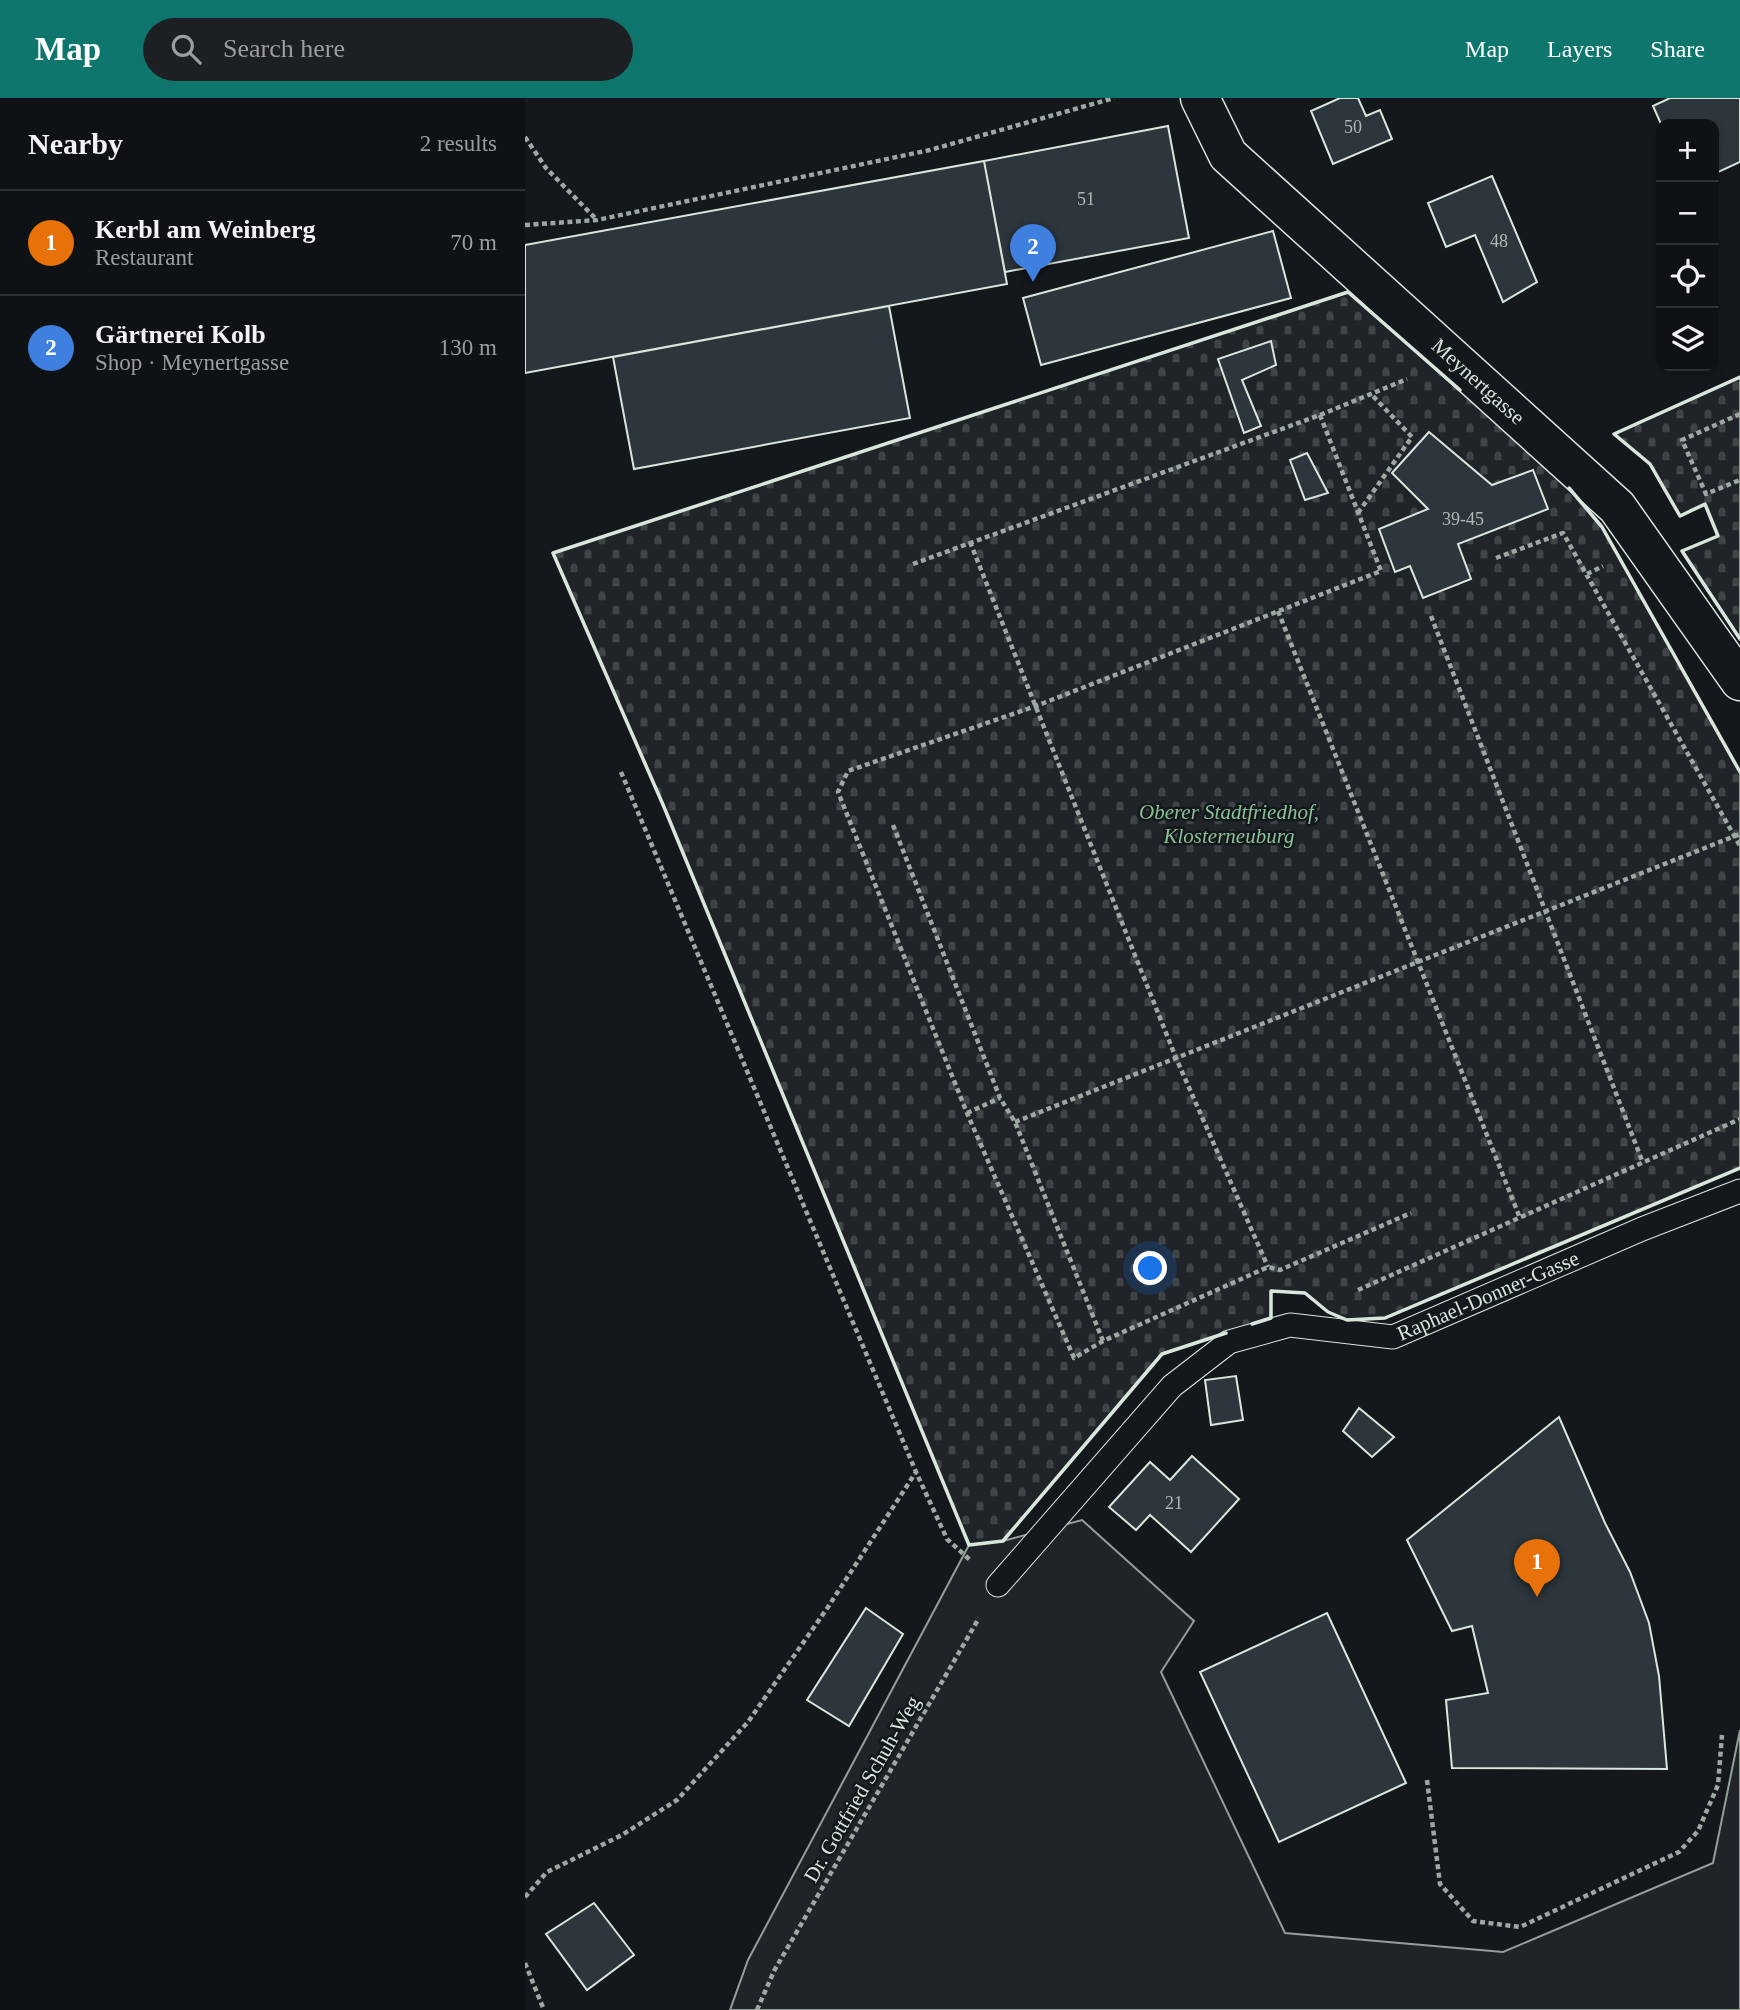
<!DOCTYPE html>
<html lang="en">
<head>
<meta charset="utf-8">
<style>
  body { margin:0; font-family:Georgia,serif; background:#1d2022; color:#f1f3f6 }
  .controls { position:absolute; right:21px; top:21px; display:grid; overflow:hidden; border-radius:14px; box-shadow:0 4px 10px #0003 }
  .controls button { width:63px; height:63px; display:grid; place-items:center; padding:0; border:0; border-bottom:2px solid #2f3234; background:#0f1215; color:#f1f3f6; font:35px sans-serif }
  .you { position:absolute; left:626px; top:1171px; width:24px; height:24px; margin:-18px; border:5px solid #fff; border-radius:50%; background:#1a73e8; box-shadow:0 0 0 10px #1a73e833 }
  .badge { display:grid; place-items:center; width:46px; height:46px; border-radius:50%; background:#0f766e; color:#fff; font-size:23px; font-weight:700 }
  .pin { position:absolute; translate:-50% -58px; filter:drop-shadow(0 2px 4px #0008) }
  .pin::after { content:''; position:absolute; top:37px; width:24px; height:21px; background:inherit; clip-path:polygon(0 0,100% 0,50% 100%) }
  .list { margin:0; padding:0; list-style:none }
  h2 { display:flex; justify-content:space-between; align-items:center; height:91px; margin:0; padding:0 28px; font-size:30px }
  h2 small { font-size:23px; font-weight:400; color:#9b9ea0 }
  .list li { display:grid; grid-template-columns:46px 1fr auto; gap:21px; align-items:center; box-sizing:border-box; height:105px; padding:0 28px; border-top:2px solid #2f3234 }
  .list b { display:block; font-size:26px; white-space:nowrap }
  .list p { margin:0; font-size:23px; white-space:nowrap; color:#9b9ea0 }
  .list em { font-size:23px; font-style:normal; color:#9b9ea0 }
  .icon { flex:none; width:38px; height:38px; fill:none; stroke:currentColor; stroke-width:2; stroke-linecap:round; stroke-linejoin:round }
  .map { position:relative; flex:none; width:1215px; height:1912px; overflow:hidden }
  header { display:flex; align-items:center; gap:42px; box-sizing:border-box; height:98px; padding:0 35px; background:#0f766e; color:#fff }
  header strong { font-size:33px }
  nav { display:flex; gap:38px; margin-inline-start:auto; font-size:24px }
  .search { width:490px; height:63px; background:#1d2022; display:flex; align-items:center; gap:18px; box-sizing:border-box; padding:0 24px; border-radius:38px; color:#9b9ea0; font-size:26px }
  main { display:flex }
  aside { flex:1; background:#0f1215 }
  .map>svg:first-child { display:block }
  .green { fill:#202428; stroke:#939e99; stroke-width:2 }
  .cemetery { fill:url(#cemetery-stones); stroke:#939e99; stroke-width:2 }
  .building { fill:#2c363c; stroke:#d8e6dc; stroke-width:2 }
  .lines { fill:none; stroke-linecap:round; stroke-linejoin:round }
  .lane-casing { stroke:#d8e6dc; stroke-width:25 }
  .street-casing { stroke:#d8e6dc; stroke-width:41 }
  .path { stroke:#9da8a2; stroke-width:4.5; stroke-dasharray:5 3.5; stroke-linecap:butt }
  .lane { stroke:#14181c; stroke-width:23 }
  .street { stroke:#14181c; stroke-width:38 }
  .wall { stroke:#d8e6dc; stroke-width:3.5 }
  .labels { text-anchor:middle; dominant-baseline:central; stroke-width:5; stroke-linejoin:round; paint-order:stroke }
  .number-label { font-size:18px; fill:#adbab4 }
  .street-label { font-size:21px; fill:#d8e6dc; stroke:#14181c }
  .park-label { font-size:21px; font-style:italic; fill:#8ac095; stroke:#14181c }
</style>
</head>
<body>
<header>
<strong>Map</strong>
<div class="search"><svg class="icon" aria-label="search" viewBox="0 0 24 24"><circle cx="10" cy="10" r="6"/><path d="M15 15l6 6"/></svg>Search here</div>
<nav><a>Map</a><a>Layers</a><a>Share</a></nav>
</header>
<main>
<aside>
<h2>Nearby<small>2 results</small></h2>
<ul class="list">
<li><span class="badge" style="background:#e8710a">1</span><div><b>Kerbl am Weinberg</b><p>Restaurant</p></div><em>70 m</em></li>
<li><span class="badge" style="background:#3f7fe0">2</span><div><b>Gärtnerei Kolb</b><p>Shop · Meynertgasse</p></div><em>130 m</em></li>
</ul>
</aside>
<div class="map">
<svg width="1215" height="1912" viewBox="0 0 1215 1912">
  <defs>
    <pattern id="cemetery-stones" width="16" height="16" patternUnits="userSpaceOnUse" patternTransform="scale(1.75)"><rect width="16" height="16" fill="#202428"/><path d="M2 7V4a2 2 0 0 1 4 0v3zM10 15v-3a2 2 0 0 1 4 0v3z" fill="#404447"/></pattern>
  </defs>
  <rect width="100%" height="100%" fill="#14181c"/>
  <!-- green -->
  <path class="green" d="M 557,1422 L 669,1523 L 636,1574 L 760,1835 L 978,1854 L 1188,1765 L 1215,1632 L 1215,1912 L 205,1912 L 223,1862 L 444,1447 L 478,1443 Z"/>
  <!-- cemetery -->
  <path class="cemetery" d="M 823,194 L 925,284 L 1020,362 L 1077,429 L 1215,674 L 1215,1070 L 860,1220 L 822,1222 L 803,1214 L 780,1195 L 746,1193 L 746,1220 L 637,1256 L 478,1443 L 444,1447 L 139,709 L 28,455 Z
    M 1215,279 L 1215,541 L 1157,453 L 1193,438 L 1180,407 L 1155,418 L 1125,366 L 1089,336 Z"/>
  <!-- building -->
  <path class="building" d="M 815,0 L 833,0 L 841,18 L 855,12 L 867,41 L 808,66 L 786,13 Z
    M 1145,0 L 1215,0 L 1215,64 L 1189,76 L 1189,26 L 1136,26 L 1128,8 Z
    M 643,28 L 664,140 L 480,174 L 459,63 Z
    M 459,63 L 482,186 L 0,275 L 0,147 Z
    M 967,78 L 1012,184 L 978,204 L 950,137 L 921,149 L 903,105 Z
    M 748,133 L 766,200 L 516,267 L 498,200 Z
    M 364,208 L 385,320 L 109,371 L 88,259 Z
    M 746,243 L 751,267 L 717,282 L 736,328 L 719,335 L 693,261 Z
    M 904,334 L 967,387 L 1008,372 L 1023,411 L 933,446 L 946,481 L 898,500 L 885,468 L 870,474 L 854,431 L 903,411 L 867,375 Z
    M 782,355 L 803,395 L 780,402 L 765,362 Z
    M 711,1278 L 718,1322 L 686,1327 L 680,1282 Z
    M 834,1310 L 869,1339 L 847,1359 L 818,1333 Z
    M 1034,1319 L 1080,1425 L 1105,1474 L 1124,1525 L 1134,1578 L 1142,1671 L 927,1670 L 921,1602 L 963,1595 L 947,1528 L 927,1533 L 882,1442 Z
    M 667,1358 L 714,1401 L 666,1454 L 625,1417 L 611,1432 L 584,1409 L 625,1364 L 645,1382 Z
    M 341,1510 L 378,1536 L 324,1628 L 282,1602 Z
    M 802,1515 L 881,1685 L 754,1744 L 675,1574 Z
    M 69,1805 L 109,1857 L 62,1892 L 21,1836 Z"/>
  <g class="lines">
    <!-- lane casing -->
    <g class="lane-casing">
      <g id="lane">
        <path id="s1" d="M 473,1487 L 647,1288 L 704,1244 L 765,1227 L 868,1239 L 1117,1131 L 1215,1093"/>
      </g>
    </g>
    <!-- street casing -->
    <g class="street-casing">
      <g id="street">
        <path id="s2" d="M 675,0 L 703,57 L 1092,409 L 1215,583"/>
      </g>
    </g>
    <!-- path -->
    <path class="path" d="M 0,39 L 21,70 L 72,122
      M 0,127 L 72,122 L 405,52 L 589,0
      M 1215,316 L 1157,342 L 1181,396 L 1215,382
      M 795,317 L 856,473 L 511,608 L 323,673 L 313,694 L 442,1015 L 549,1260 L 578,1243 L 743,1169 L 755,1172 L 886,1115
      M 833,415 L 887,339 L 846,296
      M 445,444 L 651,960 L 743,1169
      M 971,460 L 1038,435 L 1215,748
      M 388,466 L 795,317 L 882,281
      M 1062,476 L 1078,468
      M 753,513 L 995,1120
      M 906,518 L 1118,1065
      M 96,674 L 391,1374 L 422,1441 L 445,1462
      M 368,727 L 475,1000 L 490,1024 L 578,1243
      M 442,1015 L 475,1000
      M 490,1024 L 1215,736
      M 833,1192 L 1215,1021
      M 902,1682 L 915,1786 L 948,1823 L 995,1829 L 1154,1754 L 1173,1733 L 1193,1687 L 1197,1637
      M 0,1799 L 22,1774 L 97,1737 L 152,1702 L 223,1624 L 303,1509 L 391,1374
      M 0,1865 L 19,1912
      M 232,1912 L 249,1873 L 454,1520"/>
    <!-- lane -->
    <use href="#lane" class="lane"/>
    <!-- street -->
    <use href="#street" class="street"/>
    <!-- wall -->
    <path class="wall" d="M 1215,279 L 1089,336 L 1125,366 L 1155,418 L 1180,406 L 1193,438 L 1157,453 L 1215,541
      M 1044,390 L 1077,429 L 1215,674
      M 727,1226 L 746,1220 L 746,1193 L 780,1195 L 803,1214 L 822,1222 L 860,1220 L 1215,1070
      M 701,1235 L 637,1256 L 478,1443 L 444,1447 L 139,709 L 28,455 L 823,194 L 935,292"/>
  </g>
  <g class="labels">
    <!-- number labels -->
    <g class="number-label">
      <text x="828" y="29">50</text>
      <text x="561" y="101">51</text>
      <text x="974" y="143">48</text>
      <text x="938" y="421">39-45</text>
      <text x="649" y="1405">21</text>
    </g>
    <!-- street labels -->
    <g class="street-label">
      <text stroke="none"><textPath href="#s2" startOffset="401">Meynertgasse</textPath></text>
      <text stroke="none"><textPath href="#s1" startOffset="607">Raphael-Donner-Gasse</textPath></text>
      <text transform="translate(337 1691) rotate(-60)">Dr. Gottfried Schuh-Weg</text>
    </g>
    <!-- park labels -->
    <g class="park-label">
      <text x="704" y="714">Oberer Stadtfriedhof,<tspan x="704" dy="24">Klosterneuburg</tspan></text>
    </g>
  </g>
</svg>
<div class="controls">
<button>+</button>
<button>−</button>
<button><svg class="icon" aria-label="locate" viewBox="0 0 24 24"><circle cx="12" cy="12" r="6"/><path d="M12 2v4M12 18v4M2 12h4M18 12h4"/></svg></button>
<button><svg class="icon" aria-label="layers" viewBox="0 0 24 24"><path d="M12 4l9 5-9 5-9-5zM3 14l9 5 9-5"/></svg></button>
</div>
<div class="you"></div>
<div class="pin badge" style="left:1012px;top:1499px;background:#e8710a">1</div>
<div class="pin badge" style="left:508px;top:184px;background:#3f7fe0">2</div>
</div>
</main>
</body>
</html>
